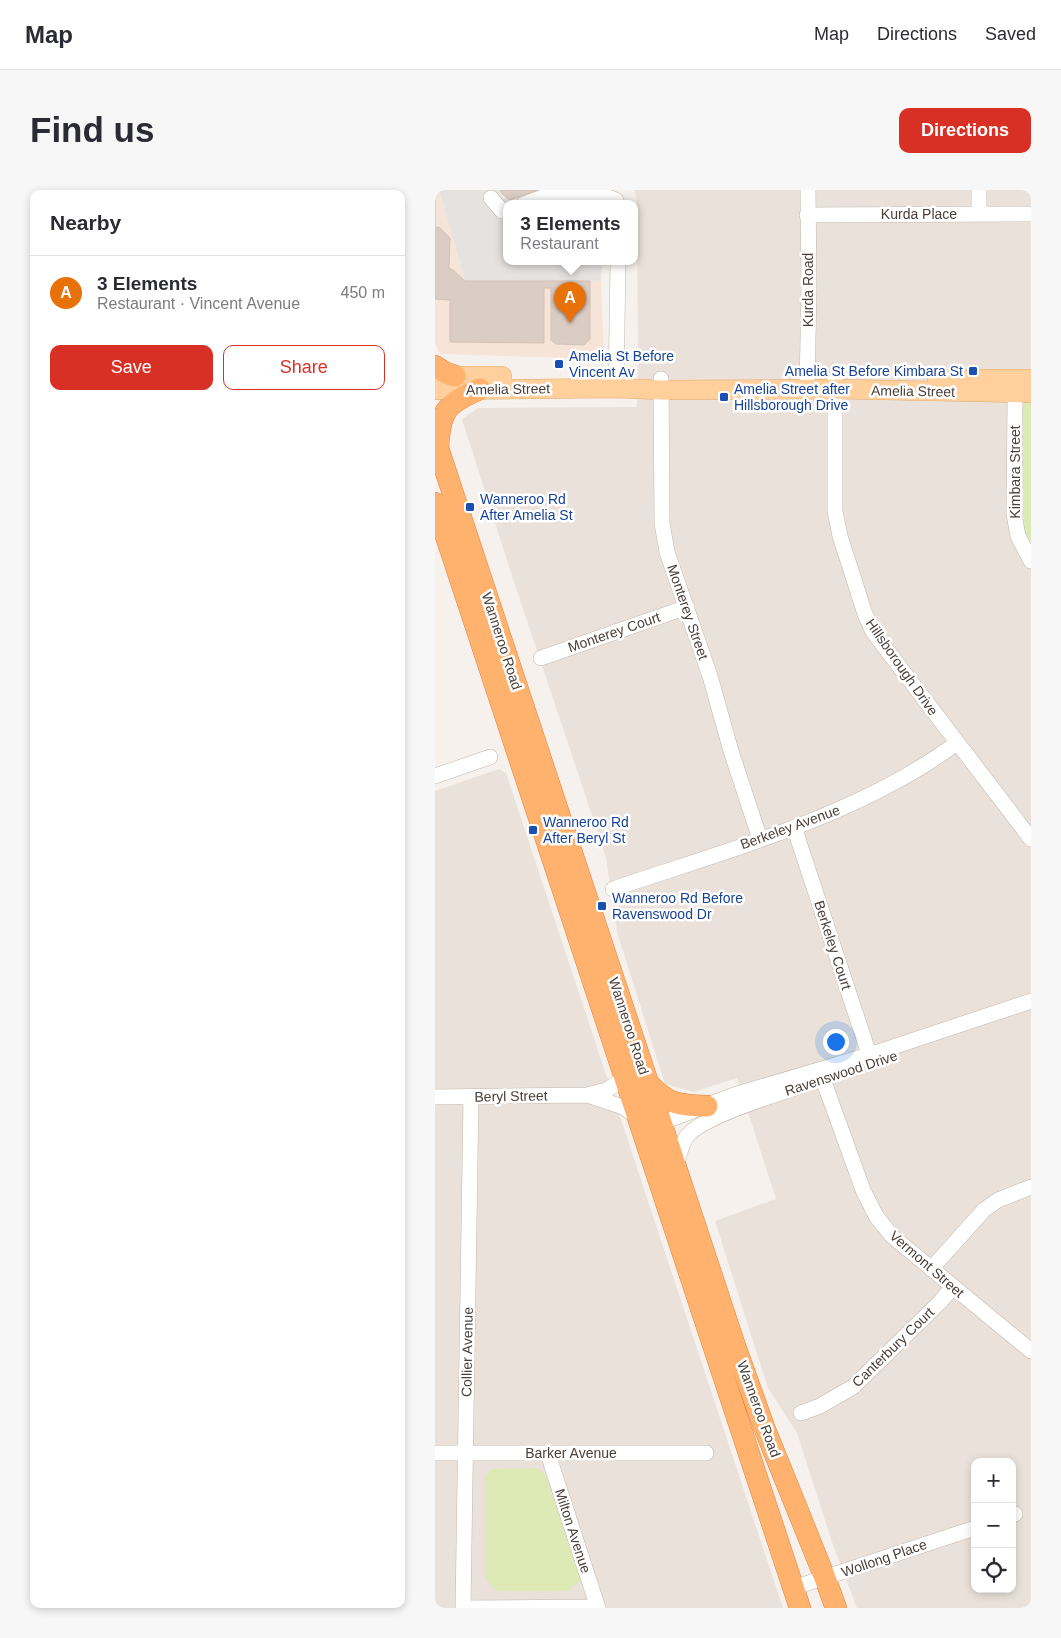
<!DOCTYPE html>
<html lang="en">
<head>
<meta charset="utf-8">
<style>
  body { margin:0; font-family:Arial,sans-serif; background:#f7f7f7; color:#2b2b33 }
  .controls { position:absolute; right:15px; bottom:15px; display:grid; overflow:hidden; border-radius:10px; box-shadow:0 2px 8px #0003 }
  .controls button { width:45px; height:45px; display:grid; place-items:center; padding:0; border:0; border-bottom:1px solid #e1e1e2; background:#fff; color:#2b2b33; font:25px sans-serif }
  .you { position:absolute; left:400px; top:851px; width:18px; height:18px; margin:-12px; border:4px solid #fff; border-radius:50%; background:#1a73e8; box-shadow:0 0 0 8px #1a73e833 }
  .badge { display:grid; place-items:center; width:32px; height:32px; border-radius:50%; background:#d93025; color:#fff; font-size:16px; font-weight:700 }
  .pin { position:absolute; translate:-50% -41px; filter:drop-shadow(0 1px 2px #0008) }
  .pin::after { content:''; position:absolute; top:26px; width:18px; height:15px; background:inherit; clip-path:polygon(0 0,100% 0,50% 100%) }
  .popup { position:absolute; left:68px; top:10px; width:135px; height:65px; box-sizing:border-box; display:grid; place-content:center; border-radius:10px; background:#fff; filter:drop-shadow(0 1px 4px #0005); font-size:16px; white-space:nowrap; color:#7c7c81 }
  .popup b { font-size:19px; color:#2b2b33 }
  .popup::after { content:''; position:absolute; left:50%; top:100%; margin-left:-10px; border:10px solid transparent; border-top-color:#fff }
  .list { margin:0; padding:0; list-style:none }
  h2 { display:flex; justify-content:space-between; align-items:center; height:65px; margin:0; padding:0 20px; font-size:21px }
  h2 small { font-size:16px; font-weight:400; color:#7c7c81 }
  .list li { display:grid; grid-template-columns:32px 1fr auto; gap:15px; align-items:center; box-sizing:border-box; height:75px; padding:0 20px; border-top:1px solid #e1e1e2 }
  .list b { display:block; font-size:19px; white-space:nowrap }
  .list p { margin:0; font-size:16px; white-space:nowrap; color:#7c7c81 }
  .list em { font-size:16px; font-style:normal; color:#7c7c81 }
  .actions { display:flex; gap:10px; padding:15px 20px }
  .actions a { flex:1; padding:11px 0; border:1px solid #d93025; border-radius:10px; text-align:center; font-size:18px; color:#d93025 }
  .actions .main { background:#d93025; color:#fff }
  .icon { flex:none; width:28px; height:28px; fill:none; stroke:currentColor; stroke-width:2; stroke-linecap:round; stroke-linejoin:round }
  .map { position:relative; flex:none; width:596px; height:1418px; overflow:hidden; border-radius:10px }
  header { display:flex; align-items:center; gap:30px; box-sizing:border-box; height:70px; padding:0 25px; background:#fff; border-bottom:1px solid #e1e1e2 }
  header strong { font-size:24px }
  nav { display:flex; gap:28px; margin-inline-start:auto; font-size:18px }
  .intro { display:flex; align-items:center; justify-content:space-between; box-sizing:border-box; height:120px; padding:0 30px }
  h1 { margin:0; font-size:35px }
  .button { padding:12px 22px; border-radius:10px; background:#d93025; color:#fff; font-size:18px; font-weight:700 }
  main { display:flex; gap:30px; padding:0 30px }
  aside { flex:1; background:#fff; border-radius:10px; box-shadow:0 2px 8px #0003 }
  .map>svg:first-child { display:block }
  .residential { fill:#eae2da; fill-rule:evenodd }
  .commercial { fill:#f7e4d8 }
  .green { fill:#ddeab5 }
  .parking { fill:#e5e2e0 }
  .building { fill:#dbcdc4; stroke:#d3c1b4 }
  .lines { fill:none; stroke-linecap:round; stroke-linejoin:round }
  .minor-casing { stroke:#c2b7ae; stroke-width:16 }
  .major-casing { stroke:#e6a86a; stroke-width:20 }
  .highway-casing { stroke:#e0833c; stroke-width:22 }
  .minor { stroke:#fff; stroke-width:15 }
  .major { stroke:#ffcf9c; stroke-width:19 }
  .highway { stroke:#ffb26e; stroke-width:21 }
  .transit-dot { fill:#1a4fb4; stroke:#fff; stroke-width:2 }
  .labels { text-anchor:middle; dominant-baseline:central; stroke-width:5; stroke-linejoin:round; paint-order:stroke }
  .street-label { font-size:14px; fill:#4b4039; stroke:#fff }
  .transit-label { font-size:14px; fill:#164399; stroke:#fff; text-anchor:start }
</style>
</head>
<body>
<header>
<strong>Map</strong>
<nav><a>Map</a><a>Directions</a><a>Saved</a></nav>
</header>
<div class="intro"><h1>Find us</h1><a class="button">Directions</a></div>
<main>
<aside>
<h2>Nearby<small></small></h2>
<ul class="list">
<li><span class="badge" style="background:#e8710a">A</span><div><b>3 Elements</b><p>Restaurant · Vincent Avenue</p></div><em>450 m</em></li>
</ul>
<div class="actions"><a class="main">Save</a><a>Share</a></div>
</aside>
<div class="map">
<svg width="596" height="1418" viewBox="0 0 596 1418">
  <rect width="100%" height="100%" fill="#f6f1ec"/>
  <!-- residential -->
  <path class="residential" d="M 200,0 L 596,0 L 596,1418 L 422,1418 L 398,1355 L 362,1243 L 333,1198 L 280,1031 L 341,1009 L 302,888 L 259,902 L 230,894 L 182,742 L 171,667 L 76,383 L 27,229 L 43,218 L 202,217 L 203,168 L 202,15 ZM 540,1272 L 577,1272 L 577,1399 L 540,1399 Z
    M 64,579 L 71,583 L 348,1418 L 0,1418 L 0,601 Z"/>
  <!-- commercial -->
  <path class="commercial" d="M 0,0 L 4,0 L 30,91 L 166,91 L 169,169 L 5,164 L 0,153 Z"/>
  <!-- green -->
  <path class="green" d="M 588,209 L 596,209 L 596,352 L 588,341 Z
    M 102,1278 L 111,1286 L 146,1390 L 132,1401 L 62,1401 L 51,1389 L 50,1286 L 57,1279 Z"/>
  <!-- parking -->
  <path class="parking" d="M 4,0 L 64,0 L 67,7 L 98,14 L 71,14 L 71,72 L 167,72 L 166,91 L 30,91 Z"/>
  <!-- building -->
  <path class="building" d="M 65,0 L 103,0 L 75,10 L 67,4 Z
    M 0,10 L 0,38 L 4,37 L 15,48 L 14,79 L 17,79 L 30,91 L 155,91 L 155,149 L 149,155 L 121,154 L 116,150 L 116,98 L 109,98 L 109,153 L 15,152 L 15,110 L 0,109 Z"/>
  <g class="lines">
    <!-- minor casing -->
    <g class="minor-casing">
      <path id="minor" d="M 56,8 L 67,21 L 71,20
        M 89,14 L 111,6 L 122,4 L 165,4 L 181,10 L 182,14
        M 544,23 L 544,0
        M 372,25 L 596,24
        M 400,188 L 400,321 L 405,346 L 430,424 L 438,442 L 596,649
        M 226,189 L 227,333 L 232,362 L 275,486 L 296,561 L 325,649
        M 582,191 L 580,214 L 579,324 L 583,346 L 596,371
        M 181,198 L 183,72
        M 372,199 L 374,98 L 373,0
        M 106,468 L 252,417
        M 0,586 L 55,567
        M 359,637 L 437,873
        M 178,699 C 295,659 421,627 522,553
        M 385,881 L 428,1000 L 441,1026 L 457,1046 L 596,1161
        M 152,905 L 188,917 L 202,927
        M 0,907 L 152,905 L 172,900 L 189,888
        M 223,940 L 226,933 L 299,905 L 434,865 L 596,811
        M 241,977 C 244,966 246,953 253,945 C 270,925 351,901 379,892
        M 496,1079 L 549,1020 L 563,1010 L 596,997
        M 366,1223 L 385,1216 L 418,1197 L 505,1112 L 518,1097
        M 0,1263 L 271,1263
        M 113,1264 L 163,1418
        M 577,1325 L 580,1324
        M 358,1398 L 540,1338
        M 28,1418 L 36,907
        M 28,1418 L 162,1417"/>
    </g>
    <!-- major casing -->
    <g class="major-casing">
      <path id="major" d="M 5,186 L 67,186
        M 502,189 L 596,189
        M 0,200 L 181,198 L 227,200 L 400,199 L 596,203"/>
    </g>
    <!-- highway casing -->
    <g class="highway-casing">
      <path id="highway" d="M 0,176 L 11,183 L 20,186
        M 0,249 L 300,1156 L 329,1237 L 390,1388 L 401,1418
        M 3,259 C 5,221 10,214 45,199
        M 0,313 L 365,1418
        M 213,893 C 234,915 243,915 272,916"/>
    </g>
    <!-- minor -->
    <use href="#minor" class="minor"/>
    <!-- major -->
    <use href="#major" class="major"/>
    <!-- highway -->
    <use href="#highway" class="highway"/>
  </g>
  <!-- markers -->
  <g class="transit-dot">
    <rect x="119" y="169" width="10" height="10" rx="2.5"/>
    <rect x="533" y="176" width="10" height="10" rx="2.5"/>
    <rect x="284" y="202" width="10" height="10" rx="2.5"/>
    <rect x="30" y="312" width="10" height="10" rx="2.5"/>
    <rect x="93" y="635" width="10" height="10" rx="2.5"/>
    <rect x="162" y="711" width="10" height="10" rx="2.5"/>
  </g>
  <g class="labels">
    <!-- street labels -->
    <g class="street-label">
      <text x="484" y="24">Kurda Place</text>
      <text transform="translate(373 100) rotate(-90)">Kurda Road</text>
      <text transform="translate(73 199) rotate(-1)">Amelia Street</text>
      <text transform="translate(478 201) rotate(1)">Amelia Street</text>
      <text transform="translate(580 282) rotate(-90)">Kimbara Street</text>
      <text transform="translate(253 422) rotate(71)">Monterey Street</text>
      <text transform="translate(179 442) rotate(-19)">Monterey Court</text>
      <text transform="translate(67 451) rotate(72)">Wanneroo Road</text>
      <text transform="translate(467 477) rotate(55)">Hillsborough Drive</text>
      <text transform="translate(355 637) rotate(-20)">Berkeley Avenue</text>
      <text transform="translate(398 755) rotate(72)">Berkeley Court</text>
      <text transform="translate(194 836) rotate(72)">Wanneroo Road</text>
      <text transform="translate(406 883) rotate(-18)">Ravenswood Drive</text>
      <text transform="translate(76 906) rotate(-1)">Beryl Street</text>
      <text transform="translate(492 1074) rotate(41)">Vermont Street</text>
      <text transform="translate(458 1157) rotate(-44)">Canterbury Court</text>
      <text transform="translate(32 1162) rotate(-89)">Collier Avenue</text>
      <text transform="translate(324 1219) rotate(70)">Wanneroo Road</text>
      <text x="136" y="1263">Barker Avenue</text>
      <text transform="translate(138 1341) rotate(72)">Milton Avenue</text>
      <text transform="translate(449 1368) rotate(-19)">Wollong Place</text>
    </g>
    <!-- transit labels -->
    <g class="transit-label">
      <text x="134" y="166">Amelia St Before<tspan x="134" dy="16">Vincent Av</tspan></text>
      <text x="528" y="181" text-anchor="end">Amelia St Before Kimbara St</text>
      <text x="299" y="199">Amelia Street after<tspan x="299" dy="16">Hillsborough Drive</tspan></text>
      <text x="45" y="309">Wanneroo Rd<tspan x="45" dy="16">After Amelia St</tspan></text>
      <text x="108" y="632">Wanneroo Rd<tspan x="108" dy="16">After Beryl St</tspan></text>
      <text x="177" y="708">Wanneroo Rd Before<tspan x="177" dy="16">Ravenswood Dr</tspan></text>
    </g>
  </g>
</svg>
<div class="controls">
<button>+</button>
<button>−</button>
<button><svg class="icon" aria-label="locate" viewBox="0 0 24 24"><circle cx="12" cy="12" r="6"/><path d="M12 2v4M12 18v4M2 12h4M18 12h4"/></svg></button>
</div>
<div class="you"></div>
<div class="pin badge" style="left:135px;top:133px;background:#e8710a">A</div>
<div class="popup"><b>3 Elements</b>Restaurant</div>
</div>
</main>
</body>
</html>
